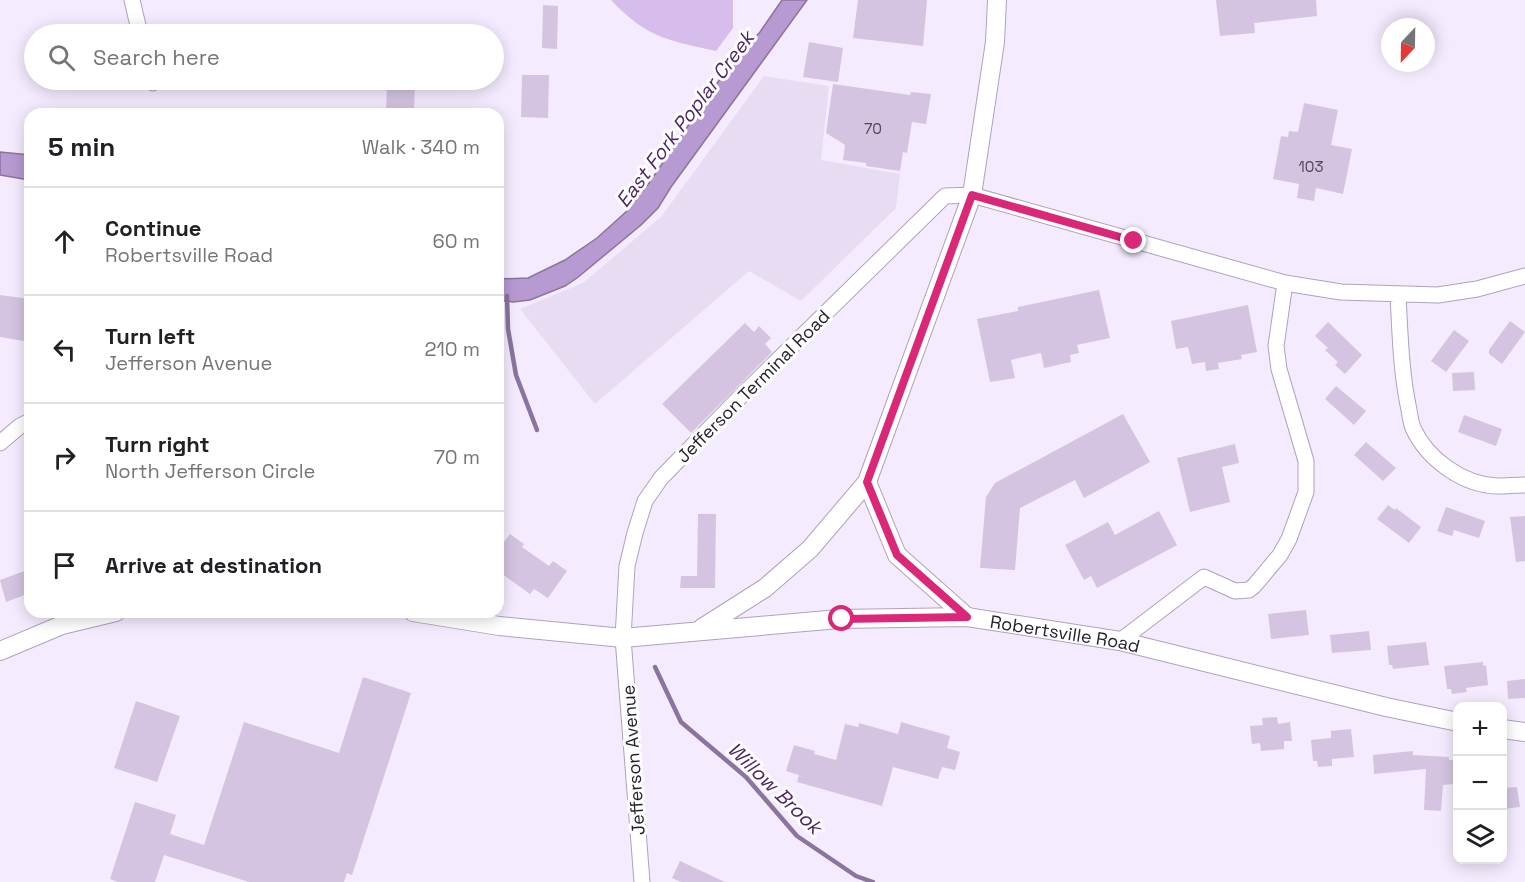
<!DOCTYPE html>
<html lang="en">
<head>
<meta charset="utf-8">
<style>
  body { margin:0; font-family:"Space Grotesk",sans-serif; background:#f2f2f2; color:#202124 }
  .controls { position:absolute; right:18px; bottom:18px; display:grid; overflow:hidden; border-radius:12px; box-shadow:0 3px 15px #0003 }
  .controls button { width:54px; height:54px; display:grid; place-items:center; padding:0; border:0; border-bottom:2px solid #e0e0e0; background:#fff; color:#202124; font:30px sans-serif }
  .compass { position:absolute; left:1381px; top:18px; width:54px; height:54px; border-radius:50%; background:#fff; box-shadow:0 3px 15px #0003; rotate:202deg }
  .stop { position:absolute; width:18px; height:18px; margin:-14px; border:4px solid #db2777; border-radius:50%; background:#fff }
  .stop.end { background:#db2777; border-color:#fff; box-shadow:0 2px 6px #0008 }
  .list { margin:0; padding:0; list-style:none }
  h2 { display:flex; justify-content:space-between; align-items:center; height:78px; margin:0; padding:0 24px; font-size:26px }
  h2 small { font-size:20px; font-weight:400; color:#757577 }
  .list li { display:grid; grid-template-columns:39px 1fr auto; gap:18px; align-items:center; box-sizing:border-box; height:108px; padding:0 24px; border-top:2px solid #e0e0e0 }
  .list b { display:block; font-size:22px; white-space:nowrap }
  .list p { margin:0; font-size:20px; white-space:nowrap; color:#757577 }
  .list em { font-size:20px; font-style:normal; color:#757577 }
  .icon { flex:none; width:33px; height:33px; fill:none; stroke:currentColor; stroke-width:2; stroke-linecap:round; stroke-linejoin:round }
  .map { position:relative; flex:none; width:1525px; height:882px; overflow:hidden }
  .search { position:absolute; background:#fff; box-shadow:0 3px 15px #0003; left:24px; top:24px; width:480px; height:66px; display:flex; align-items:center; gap:15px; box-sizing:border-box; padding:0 21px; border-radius:33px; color:#757577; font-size:22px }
  .panel { position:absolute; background:#fff; box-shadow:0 3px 15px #0003; left:24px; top:108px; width:480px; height:510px; border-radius:18px }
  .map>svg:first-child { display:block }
  .built { fill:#e8dcf3 }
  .green { fill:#d6bdec }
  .water { fill:#b79ad1; stroke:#8b749e; stroke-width:1.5 }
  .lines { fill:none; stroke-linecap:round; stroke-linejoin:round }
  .stream { stroke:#8b749e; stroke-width:4.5 }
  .building { fill:#d4c4e2 }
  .minor-casing { stroke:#b0a1be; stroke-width:17 }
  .tertiary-casing { stroke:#b0a1be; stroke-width:20 }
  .minor { stroke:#fff; stroke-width:15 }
  .tertiary { stroke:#fff; stroke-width:18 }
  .route { stroke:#db2777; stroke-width:8 }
  .labels { text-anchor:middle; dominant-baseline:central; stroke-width:6; stroke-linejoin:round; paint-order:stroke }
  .number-label { font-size:15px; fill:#4f4756 }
  .street-label { font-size:18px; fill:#231d28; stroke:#fdfdfd }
  .water-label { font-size:20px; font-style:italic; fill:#4c2566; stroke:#fdfdfd }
</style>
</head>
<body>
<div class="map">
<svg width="1525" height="882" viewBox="0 0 1525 882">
  <rect width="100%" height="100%" fill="#f5ebfe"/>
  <!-- built -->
  <path class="built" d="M 764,76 L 829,86 L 821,160 L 900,174 L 896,208 L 801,301 L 749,271 L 595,404 L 520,309 L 583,283 L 661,217 Z"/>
  <!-- green -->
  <path class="green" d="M 611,0 L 733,0 L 733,28 L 716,51 C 667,40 647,38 611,0 Z"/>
  <!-- water -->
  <path class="water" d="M 782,0 L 807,0 L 671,187 L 658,208 L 641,225 L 577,278 L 565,286 L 530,300 L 513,302 L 498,300 L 498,279 L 528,278 L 565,260 L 597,238 L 627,211 L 649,183 L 724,73 L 760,32 Z
    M 0,152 L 30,155 L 30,180 L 0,175 Z"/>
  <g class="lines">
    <!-- stream -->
    <path class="stream" d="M 507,296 L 508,329 L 516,375 L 537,430
      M 655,667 L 681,722 L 746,777 L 797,836 L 856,876 L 873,882"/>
  </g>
  <!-- building -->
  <path class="building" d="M 858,0 L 927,0 L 923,46 L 853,38 Z
    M 1216,0 L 1316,0 L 1317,16 L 1254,23 L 1255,33 L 1220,36 Z
    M 543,5 L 558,6 L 557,49 L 542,48 Z
    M 809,42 L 843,48 L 838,82 L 803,77 Z
    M 522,75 L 549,75 L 548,118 L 521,117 Z
    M 387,80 L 415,80 L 414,114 L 386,113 Z
    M 833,84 L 910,95 L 911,92 L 931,94 L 926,124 L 912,122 L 907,153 L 903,152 L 900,171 L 866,166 L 866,163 L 843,160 L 845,145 L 826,133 Z
    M 1304,103 L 1338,110 L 1331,145 L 1352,149 L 1343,194 L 1316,188 L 1314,201 L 1297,198 L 1299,184 L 1273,179 L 1281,136 L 1288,137 L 1289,131 L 1298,132 Z
    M 1099,290 L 1110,338 L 1077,345 L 1079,353 L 1070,355 L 1071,362 L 1044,368 L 1041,353 L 1011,360 L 1015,378 L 990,382 L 977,319 L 1018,311 L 1018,307 Z
    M 0,295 L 30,299 L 30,342 L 0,337 Z
    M 1248,305 L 1257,352 L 1241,355 L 1242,359 L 1218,363 L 1219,369 L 1206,371 L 1205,362 L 1192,364 L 1188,347 L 1176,349 L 1171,321 Z
    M 1510,321 L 1525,332 L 1502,364 L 1489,354 L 1489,350 Z
    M 1328,322 L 1362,355 L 1345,374 L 1335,365 L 1338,362 L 1325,350 L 1328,348 L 1315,336 Z
    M 745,323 L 754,332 L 759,326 L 771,338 L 765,344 L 772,352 L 691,433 L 662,404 Z
    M 1454,330 L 1469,341 L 1446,372 L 1431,361 Z
    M 1474,372 L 1475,390 L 1453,391 L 1452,373 Z
    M 1336,386 L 1366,411 L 1354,425 L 1325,399 Z
    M 1123,414 L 1150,462 L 1084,498 L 1075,480 L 1020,508 L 1015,570 L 980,568 L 986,497 L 995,483 Z
    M 1464,415 L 1502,429 L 1496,446 L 1458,432 Z
    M 1366,442 L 1396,468 L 1383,481 L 1354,455 Z
    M 1235,444 L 1239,463 L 1222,467 L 1230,502 L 1190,512 L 1177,458 Z
    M 1388,505 L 1395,510 L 1396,508 L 1421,527 L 1409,543 L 1377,519 Z
    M 1446,507 L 1485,521 L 1479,538 L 1454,530 L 1452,536 L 1437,531 Z
    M 1159,511 L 1177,545 L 1097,588 L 1091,576 L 1084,580 L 1065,545 L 1108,522 L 1115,535 Z
    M 698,514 L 716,514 L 715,588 L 680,588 L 681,576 L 697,576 Z
    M 1525,516 L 1525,561 L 1516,562 L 1510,517 Z
    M 510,534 L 524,544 L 522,547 L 549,566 L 553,561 L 567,571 L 548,598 L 534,589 L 530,594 L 502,574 L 504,571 L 498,567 L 498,550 Z
    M 30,569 L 30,593 L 6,602 L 0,580 Z
    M 1306,610 L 1309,635 L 1271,639 L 1268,614 Z
    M 1369,631 L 1371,650 L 1332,653 L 1330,635 Z
    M 1426,642 L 1429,665 L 1393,669 L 1392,665 L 1389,665 L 1387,646 Z
    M 1483,662 L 1483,666 L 1486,665 L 1488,685 L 1466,688 L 1467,692 L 1452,694 L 1451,689 L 1447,689 L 1444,666 Z
    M 363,677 L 411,693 L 352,875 L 347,873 L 344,882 L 249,882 L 164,855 L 155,882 L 118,882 L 110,879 L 135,802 L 176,815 L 170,834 L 204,845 L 244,722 L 339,753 Z
    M 1525,679 L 1525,698 L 1508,699 L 1507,681 Z
    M 136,701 L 180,716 L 157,782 L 114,768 Z
    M 1277,717 L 1278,724 L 1290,722 L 1292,741 L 1284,741 L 1284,749 L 1261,751 L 1260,743 L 1252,744 L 1250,726 L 1263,725 L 1262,718 Z
    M 901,722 L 950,736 L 947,748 L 960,752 L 955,770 L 942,767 L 938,779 L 893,767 L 882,806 L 797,782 L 799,775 L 786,771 L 794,745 L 815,751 L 814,754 L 836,760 L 845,724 L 858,727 L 859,723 L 898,734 Z
    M 1351,729 L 1354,757 L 1332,759 L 1332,766 L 1318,767 L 1317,761 L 1313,761 L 1311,740 L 1331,738 L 1331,731 Z
    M 1413,751 L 1413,755 L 1449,757 L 1449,760 L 1458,760 L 1458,775 L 1455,775 L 1453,784 L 1443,785 L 1441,811 L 1424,810 L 1426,769 L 1374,774 L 1373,755 Z
    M 1517,787 L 1520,807 L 1503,809 L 1503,788 Z
    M 680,861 L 725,882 L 681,882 L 672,878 Z"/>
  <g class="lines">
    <!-- minor casing -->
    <g class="minor-casing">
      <path id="minor" d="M 132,0 L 140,34
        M 152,80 L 153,83
        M 1398,295 C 1400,333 1401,373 1409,410 C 1410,416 1411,423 1413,428 C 1427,459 1463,485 1497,486 C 1506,486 1516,485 1525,485
        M 0,443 L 20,426 L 30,421
        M 1120,641 L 1204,577 L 1235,591 L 1249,590 L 1254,586 L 1280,555 L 1289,539 L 1306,492 L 1306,461 L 1279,369 L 1276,346 L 1285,283
        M 642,882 L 623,638 L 627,566 L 635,533 L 645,501 L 661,478 L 740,397 L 945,196 L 972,195 L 1285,283 L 1341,292 L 1438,295 L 1477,289 L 1525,276"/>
    </g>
    <!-- tertiary casing -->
    <g class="tertiary-casing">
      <g id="tertiary">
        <path d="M 867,482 L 897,555 L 967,617"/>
        <path id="s1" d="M 413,612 L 499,626 L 623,638 L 839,619 L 967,617 L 1120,641 L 1386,707 L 1458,722"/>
        <path d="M 702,628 L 765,588 L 810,549 L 867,482 L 972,195 L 995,42 L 997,0"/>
        <path d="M 0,651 L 62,625 L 116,612"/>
        <path d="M 1502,729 L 1525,732"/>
      </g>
    </g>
    <!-- minor -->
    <use href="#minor" class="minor"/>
    <!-- tertiary -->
    <use href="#tertiary" class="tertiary"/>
  </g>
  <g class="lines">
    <!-- route -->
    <path class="route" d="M 842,619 L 967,617 L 897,555 L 867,482 L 972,195 L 1134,241"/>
  </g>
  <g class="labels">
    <!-- number labels -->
    <g class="number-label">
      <text x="873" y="128">70</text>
      <text x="1311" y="166">103</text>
    </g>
    <!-- street labels -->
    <g class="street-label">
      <text transform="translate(753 386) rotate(-45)">Jefferson Terminal Road</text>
      <text stroke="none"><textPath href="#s1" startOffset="656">Robertsville Road</textPath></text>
      <text transform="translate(633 760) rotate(-94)">Jefferson Avenue</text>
    </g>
    <!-- water labels -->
    <g class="water-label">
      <text transform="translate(685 119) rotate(-53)">East Fork Poplar Creek</text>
      <text transform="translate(775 788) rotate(44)">Willow Brook</text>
    </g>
  </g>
</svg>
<div class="controls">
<button>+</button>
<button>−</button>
<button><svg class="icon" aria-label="layers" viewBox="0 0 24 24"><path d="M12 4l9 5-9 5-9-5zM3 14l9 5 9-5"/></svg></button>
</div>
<svg class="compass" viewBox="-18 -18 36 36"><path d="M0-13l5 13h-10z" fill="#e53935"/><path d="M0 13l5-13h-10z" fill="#757577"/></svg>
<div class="stop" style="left:842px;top:619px"></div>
<div class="stop end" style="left:1134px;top:241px"></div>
<div class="search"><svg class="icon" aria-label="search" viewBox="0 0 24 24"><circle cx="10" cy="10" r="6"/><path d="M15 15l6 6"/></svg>Search here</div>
<section class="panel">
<h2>5 min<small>Walk · 340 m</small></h2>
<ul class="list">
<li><svg class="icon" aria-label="ahead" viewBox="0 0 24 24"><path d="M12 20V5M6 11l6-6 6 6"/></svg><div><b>Continue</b><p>Robertsville Road</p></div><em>60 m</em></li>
<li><svg class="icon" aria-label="left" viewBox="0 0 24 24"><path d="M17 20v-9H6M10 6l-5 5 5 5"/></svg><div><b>Turn left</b><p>Jefferson Avenue</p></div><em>210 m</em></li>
<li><svg class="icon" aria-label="right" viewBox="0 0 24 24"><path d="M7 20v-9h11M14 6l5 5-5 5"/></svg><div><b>Turn right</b><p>North Jefferson Circle</p></div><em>70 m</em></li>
<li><svg class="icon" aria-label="arrive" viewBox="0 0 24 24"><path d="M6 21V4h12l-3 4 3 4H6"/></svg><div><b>Arrive at destination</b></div></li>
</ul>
</section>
</div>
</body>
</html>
